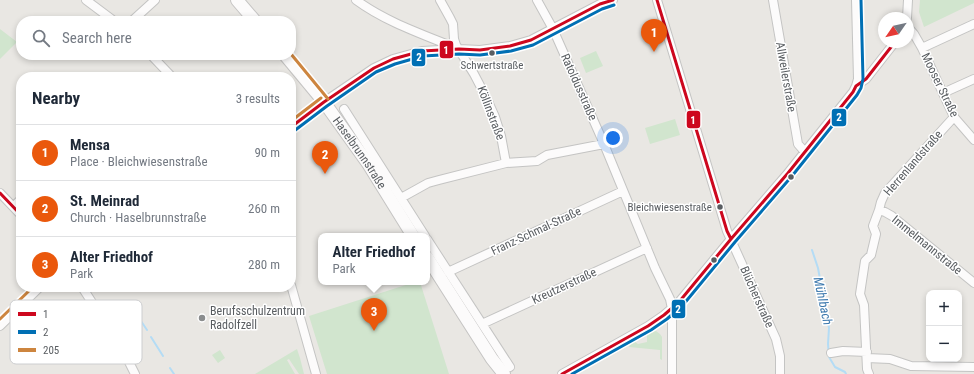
<!DOCTYPE html>
<html lang="en">
<head>
<meta charset="utf-8">
<style>
  body { margin:0; font-family:"Roboto Condensed",sans-serif; background:#f6f6f7; color:#1f2937 }
  .controls { position:absolute; right:12px; bottom:12px; display:grid; overflow:hidden; border-radius:8px; box-shadow:0 2px 6px #0003 }
  .controls button { width:36px; height:36px; display:grid; place-items:center; padding:0; border:0; border-bottom:1px solid #e0e1e3; background:#fff; color:#1f2937; font:20px sans-serif }
  .compass { position:absolute; left:878px; top:12px; width:36px; height:36px; border-radius:50%; background:#fff; box-shadow:0 2px 6px #0003; rotate:236deg }
  .you { position:absolute; left:613px; top:138px; width:14px; height:14px; margin:-10px; border:3px solid #fff; border-radius:50%; background:#1a73e8; box-shadow:0 0 0 6px #1a73e833 }
  .badge { display:grid; place-items:center; width:26px; height:26px; border-radius:50%; background:#ea580c; color:#fff; font-size:13px; font-weight:700 }
  .pin { position:absolute; translate:-50% -33px; filter:drop-shadow(0 1px 2px #0008) }
  .pin::after { content:''; position:absolute; top:21px; width:14px; height:12px; background:inherit; clip-path:polygon(0 0,100% 0,50% 100%) }
  .popup { position:absolute; left:318px; top:233px; width:112px; height:52px; box-sizing:border-box; display:grid; place-content:center; border-radius:8px; background:#fff; filter:drop-shadow(0 1px 3px #0005); font-size:13px; white-space:nowrap; color:#747a83 }
  .popup b { font-size:15px; color:#1f2937 }
  .popup::after { content:''; position:absolute; left:50%; top:100%; margin-left:-8px; border:8px solid transparent; border-top-color:#fff }
  .list { margin:0; padding:0; list-style:none }
  h2 { display:flex; justify-content:space-between; align-items:center; height:52px; margin:0; padding:0 16px; font-size:17px }
  h2 small { font-size:13px; font-weight:400; color:#747a83 }
  .list li { display:grid; grid-template-columns:26px 1fr auto; gap:12px; align-items:center; box-sizing:border-box; height:56px; padding:0 16px; border-top:1px solid #e0e1e3 }
  .list b { display:block; font-size:15px; white-space:nowrap }
  .list p { margin:0; font-size:13px; white-space:nowrap; color:#747a83 }
  .list em { font-size:13px; font-style:normal; color:#747a83 }
  .icon { flex:none; width:22px; height:22px; fill:none; stroke:currentColor; stroke-width:2; stroke-linecap:round; stroke-linejoin:round }
  .map { position:relative; flex:none; width:974px; height:374px; overflow:hidden }
  .search { position:absolute; background:#fff; box-shadow:0 2px 6px #0003; left:16px; top:16px; width:280px; height:44px; display:flex; align-items:center; gap:10px; box-sizing:border-box; padding:0 14px; border-radius:16px; color:#747a83; font-size:15px }
  .panel { position:absolute; background:#fff; box-shadow:0 2px 6px #0003; left:16px; top:72px; width:280px; height:220px; border-radius:16px }
  .map>svg:first-child { display:block }
  .green { fill:#d1e5ce }
  .lines { fill:none; stroke-linecap:round; stroke-linejoin:round }
  .stream { stroke:#b4dcf5; stroke-width:2 }
  .minor-casing { stroke:#c4c4c3; stroke-width:10 }
  .secondary-casing { stroke:#c5c4c3; stroke-width:14 }
  .minor { stroke:#fcfbfb; stroke-width:8 }
  .secondary { stroke:#fcfbfb; stroke-width:12 }
  .bus-1-casing { stroke:#fff; stroke-width:6 }
  .bus-2-casing { stroke:#fff; stroke-width:6 }
  .bus-3-casing { stroke:#fff; stroke-width:6 }
  .bus-1 { stroke:#cd071e; stroke-width:3 }
  .bus-2 { stroke:#006fb4; stroke-width:3 }
  .bus-3 { stroke:#cd853f; stroke-width:3 }
  .bus-dot { fill:#595d61; stroke:#fff; stroke-width:1.5 }
  .poi-dot { fill:#8b8d8e; stroke:#fff; stroke-width:1.5 }
  .labels { text-anchor:middle; dominant-baseline:central; stroke-width:3; stroke-linejoin:round; paint-order:stroke }
  .bus-label { font-size:11px; fill:#595d61; stroke:#fff }
  .street-label { font-size:12px; fill:#595d61; stroke:#fff }
  .poi-label { font-size:12px; fill:#595d61; stroke:#fff; text-anchor:start }
  .water-label { font-size:13px; font-style:italic; fill:#3d79ae; stroke:#fff }
  .key { fill:#fff; stroke:#cdced0; stroke-width:1 }
  .key-label { font-size:11px; fill:#595d61 }
  .line-badge { stroke:#fff; stroke-width:1.5 }
  .badge-label { font-size:11px; text-anchor:middle; font-weight:bold; fill:#fff }
</style>
</head>
<body>
<div class="map">
<svg width="974" height="374" viewBox="0 0 974 374">
  <rect width="100%" height="100%" fill="#e9e7e3"/>
  <!-- green -->
  <path class="green" d="M 920,0 L 974,0 L 974,3 L 924,27 L 919,12 Z
    M 0,29 L 17,42 L 0,59 Z
    M 596,51 L 603,66 L 586,73 L 580,58 Z
    M 675,119 L 680,135 L 650,144 L 645,128 Z
    M 415,282 L 420,282 L 449,374 L 327,374 L 309,316 Z
    M 656,331 L 660,334 L 662,337 L 662,360 L 660,359 L 660,350 L 629,347 L 630,344 L 634,341 L 638,344 L 647,342 L 647,333 L 651,332 Z
    M 297,349 L 300,358 L 304,374 L 299,374 L 289,359 L 287,360 L 295,374 L 255,374 Z
    M 220,350 L 225,358 L 218,363 L 212,355 Z"/>
  <g class="lines">
    <!-- stream -->
    <path class="stream" d="M 812,250 L 818,268 L 829,328 L 828,344 L 829,357 L 835,367 L 845,372 L 846,374
      M 133,309 L 147,330
      M 151,337 L 163,356
      M 170,368 L 174,374"/>
    <!-- minor casing -->
    <g class="minor-casing">
      <path id="minor" d="M 86,0 L 114,21
        M 356,0 C 386,22 422,34 456,48
        M 440,0 L 450,18 L 453,24 L 454,39 L 456,45 L 474,74 L 486,97 L 495,117 L 501,136 L 506,163
        M 537,0 L 553,29 L 604,144 L 655,268 L 670,299 L 672,309 L 672,374
        M 657,0 L 727,231 L 776,339 L 780,356 L 780,374
        M 773,0 L 798,144 L 805,152
        M 856,0 L 858,79 L 856,86
        M 907,18 L 908,0
        M 132,21 L 155,0
        M 908,27 L 914,34 L 922,48 L 954,117 L 974,140
        M 922,48 L 974,24
        M 151,55 L 172,77
        M 943,93 L 974,79
        M 344,109 L 425,236
        M 291,127 L 324,102 L 374,68 L 393,59 L 422,51 L 459,49 L 480,50 L 510,46 L 531,40 L 600,4 L 613,0
        M 0,193 L 21,215
        M 401,198 L 428,183 L 439,180 L 506,163 L 537,161 L 547,155 L 604,144
        M 14,206 L 21,199
        M 879,210 L 885,212 L 892,216 L 974,283
        M 427,239 L 510,367
        M 448,272 L 623,191
        M 291,285 L 316,374
        M 82,287 L 124,352 L 135,374
        M 482,324 L 647,248
        M 0,326 L 40,287
        M 831,353 L 843,351 L 867,352
        M 867,358 L 890,359 L 911,366 L 974,367
        M 562,374 L 648,326 L 664,315 L 679,302 L 731,239 L 788,173 L 853,92 L 856,86 L 866,79 L 895,42
        M 869,374 L 867,369 L 864,305 L 860,294 L 865,261 L 871,255 L 876,234 L 873,226 L 879,210 L 881,202 L 885,193 L 954,117"/>
    </g>
    <!-- secondary casing -->
    <g class="secondary-casing">
      <g id="secondary">
        <path d="M 237,0 L 255,21"/>
        <path id="s1" d="M 285,55 L 324,102 L 369,165 L 413,236"/>
        <path d="M 427,257 L 492,359 L 504,374"/>
      </g>
    </g>
    <!-- minor -->
    <use href="#minor" class="minor"/>
    <!-- secondary -->
    <use href="#secondary" class="secondary"/>
    <!-- bus-1 casing -->
    <g class="bus-1-casing">
      <path id="bus-1" d="M 657,0 L 727,231 L 731,239
        M 291,127 L 324,102 L 374,68 L 393,59 L 422,51 L 459,49 L 480,50 L 510,46 L 531,40 L 600,4 L 613,0
        M 0,193 L 21,215
        M 562,374 L 648,326 L 664,315 L 679,302 L 731,239 L 788,173 L 853,92 L 856,86 L 866,79 L 895,42"/>
    </g>
    <!-- bus-2 casing -->
    <g class="bus-2-casing">
      <path id="bus-2" d="M 294,131 L 327,106 L 376,72 L 395,64 L 423,56 L 459,54 L 480,55 L 511,51 L 533,45 L 602,9 L 614,5
        M 572,374 L 651,330 L 667,319 L 683,305 L 735,242 L 792,176 L 857,95 L 861,88 L 863,79 L 861,0"/>
    </g>
    <!-- bus-3 casing -->
    <g class="bus-3-casing">
      <path id="bus-3" d="M 291,54 L 328,99
        M 291,121 L 321,98
        M 0,319 L 33,287"/>
    </g>
    <!-- bus-1 -->
    <use href="#bus-1" class="bus-1"/>
    <!-- bus-2 -->
    <use href="#bus-2" class="bus-2"/>
    <!-- bus-3 -->
    <use href="#bus-3" class="bus-3"/>
  </g>
  <!-- markers -->
  <g class="bus-dot">
    <circle cx="492" cy="53" r="3.5"/>
    <circle cx="791" cy="177" r="3.5"/>
    <circle cx="720" cy="207" r="3.5"/>
    <circle cx="714" cy="260" r="3.5"/>
  </g>
  <circle class="poi-dot" cx="202" cy="318" r="4"/>
  <g class="labels">
    <!-- bus labels -->
    <g class="bus-label">
      <text x="492" y="65">Schwertstraße</text>
      <text x="712" y="207" text-anchor="end">Bleichwiesenstraße</text>
    </g>
    <!-- street labels -->
    <g class="street-label">
      <text transform="translate(786 77) rotate(80)">Allweilerstraße</text>
      <text transform="translate(940 85) rotate(64)">Mooser Straße</text>
      <text transform="translate(579 87) rotate(66)">Ratoldusstraße</text>
      <text transform="translate(491 113) rotate(69)">Köllinstraße</text>
      <text stroke="none"><textPath href="#s1" startOffset="123">Haselbrunnstraße</textPath></text>
      <text transform="translate(913 163) rotate(-49)">Herrenlandstraße</text>
      <text transform="translate(536 231) rotate(-25)">Franz-Schmal-Straße</text>
      <text transform="translate(927 245) rotate(39)">Immelmannstraße</text>
      <text transform="translate(564 286) rotate(-25)">Kreutzerstraße</text>
      <text transform="translate(757 297) rotate(66)">Blücherstraße</text>
    </g>
    <!-- poi labels -->
    <g class="poi-label">
      <text x="210" y="311">Berufsschulzentrum<tspan x="210" dy="14">Radolfzell</tspan></text>
    </g>
    <!-- water labels -->
    <g class="water-label">
      <text transform="translate(823 301) rotate(78)">Mühlbach</text>
    </g>
  </g>
  <!-- legend -->
  <rect x="10" y="300" width="132" height="64" rx="6" class="key"/>
  <rect x="18" y="312" width="18" height="4" fill="#cd071e"/>
  <rect x="18" y="330" width="18" height="4" fill="#006fb4"/>
  <rect x="18" y="348" width="18" height="4" fill="#cd853f"/>
  <g class="key-label">
    <text x="43" y="318">1</text>
    <text x="43" y="336">2</text>
    <text x="43" y="354">205</text>
  </g>
  <g class="line-badge">
    <rect x="439" y="40" width="15" height="19" rx="4" fill="#cd071e"/>
    <rect x="411" y="48" width="15" height="19" rx="4" fill="#006fb4"/>
    <rect x="831" y="108" width="16" height="19" rx="4" fill="#006fb4"/>
    <rect x="686" y="110" width="15" height="19" rx="4" fill="#cd071e"/>
    <rect x="671" y="299" width="15" height="20" rx="4" fill="#006fb4"/>
  </g>
  <g class="badge-label">
    <text x="446" y="54">1</text>
    <text x="419" y="61">2</text>
    <text x="839" y="121">2</text>
    <text x="693" y="124">1</text>
    <text x="678" y="313">2</text>
  </g>
</svg>
<div class="controls">
<button>+</button>
<button>−</button>
</div>
<svg class="compass" viewBox="-18 -18 36 36"><path d="M0-13l5 13h-10z" fill="#e53935"/><path d="M0 13l5-13h-10z" fill="#747a83"/></svg>
<div class="you"></div>
<div class="pin badge" style="left:654px;top:52px">1</div>
<div class="pin badge" style="left:325px;top:174px">2</div>
<div class="pin badge" style="left:374px;top:331px">3</div>
<div class="popup"><b>Alter Friedhof</b>Park</div>
<div class="search"><svg class="icon" aria-label="search" viewBox="0 0 24 24"><circle cx="10" cy="10" r="6"/><path d="M15 15l6 6"/></svg>Search here</div>
<section class="panel">
<h2>Nearby<small>3 results</small></h2>
<ul class="list">
<li><span class="badge">1</span><div><b>Mensa</b><p>Place · Bleichwiesenstraße</p></div><em>90 m</em></li>
<li><span class="badge">2</span><div><b>St. Meinrad</b><p>Church · Haselbrunnstraße</p></div><em>260 m</em></li>
<li><span class="badge">3</span><div><b>Alter Friedhof</b><p>Park</p></div><em>280 m</em></li>
</ul>
</section>
</div>
</body>
</html>
